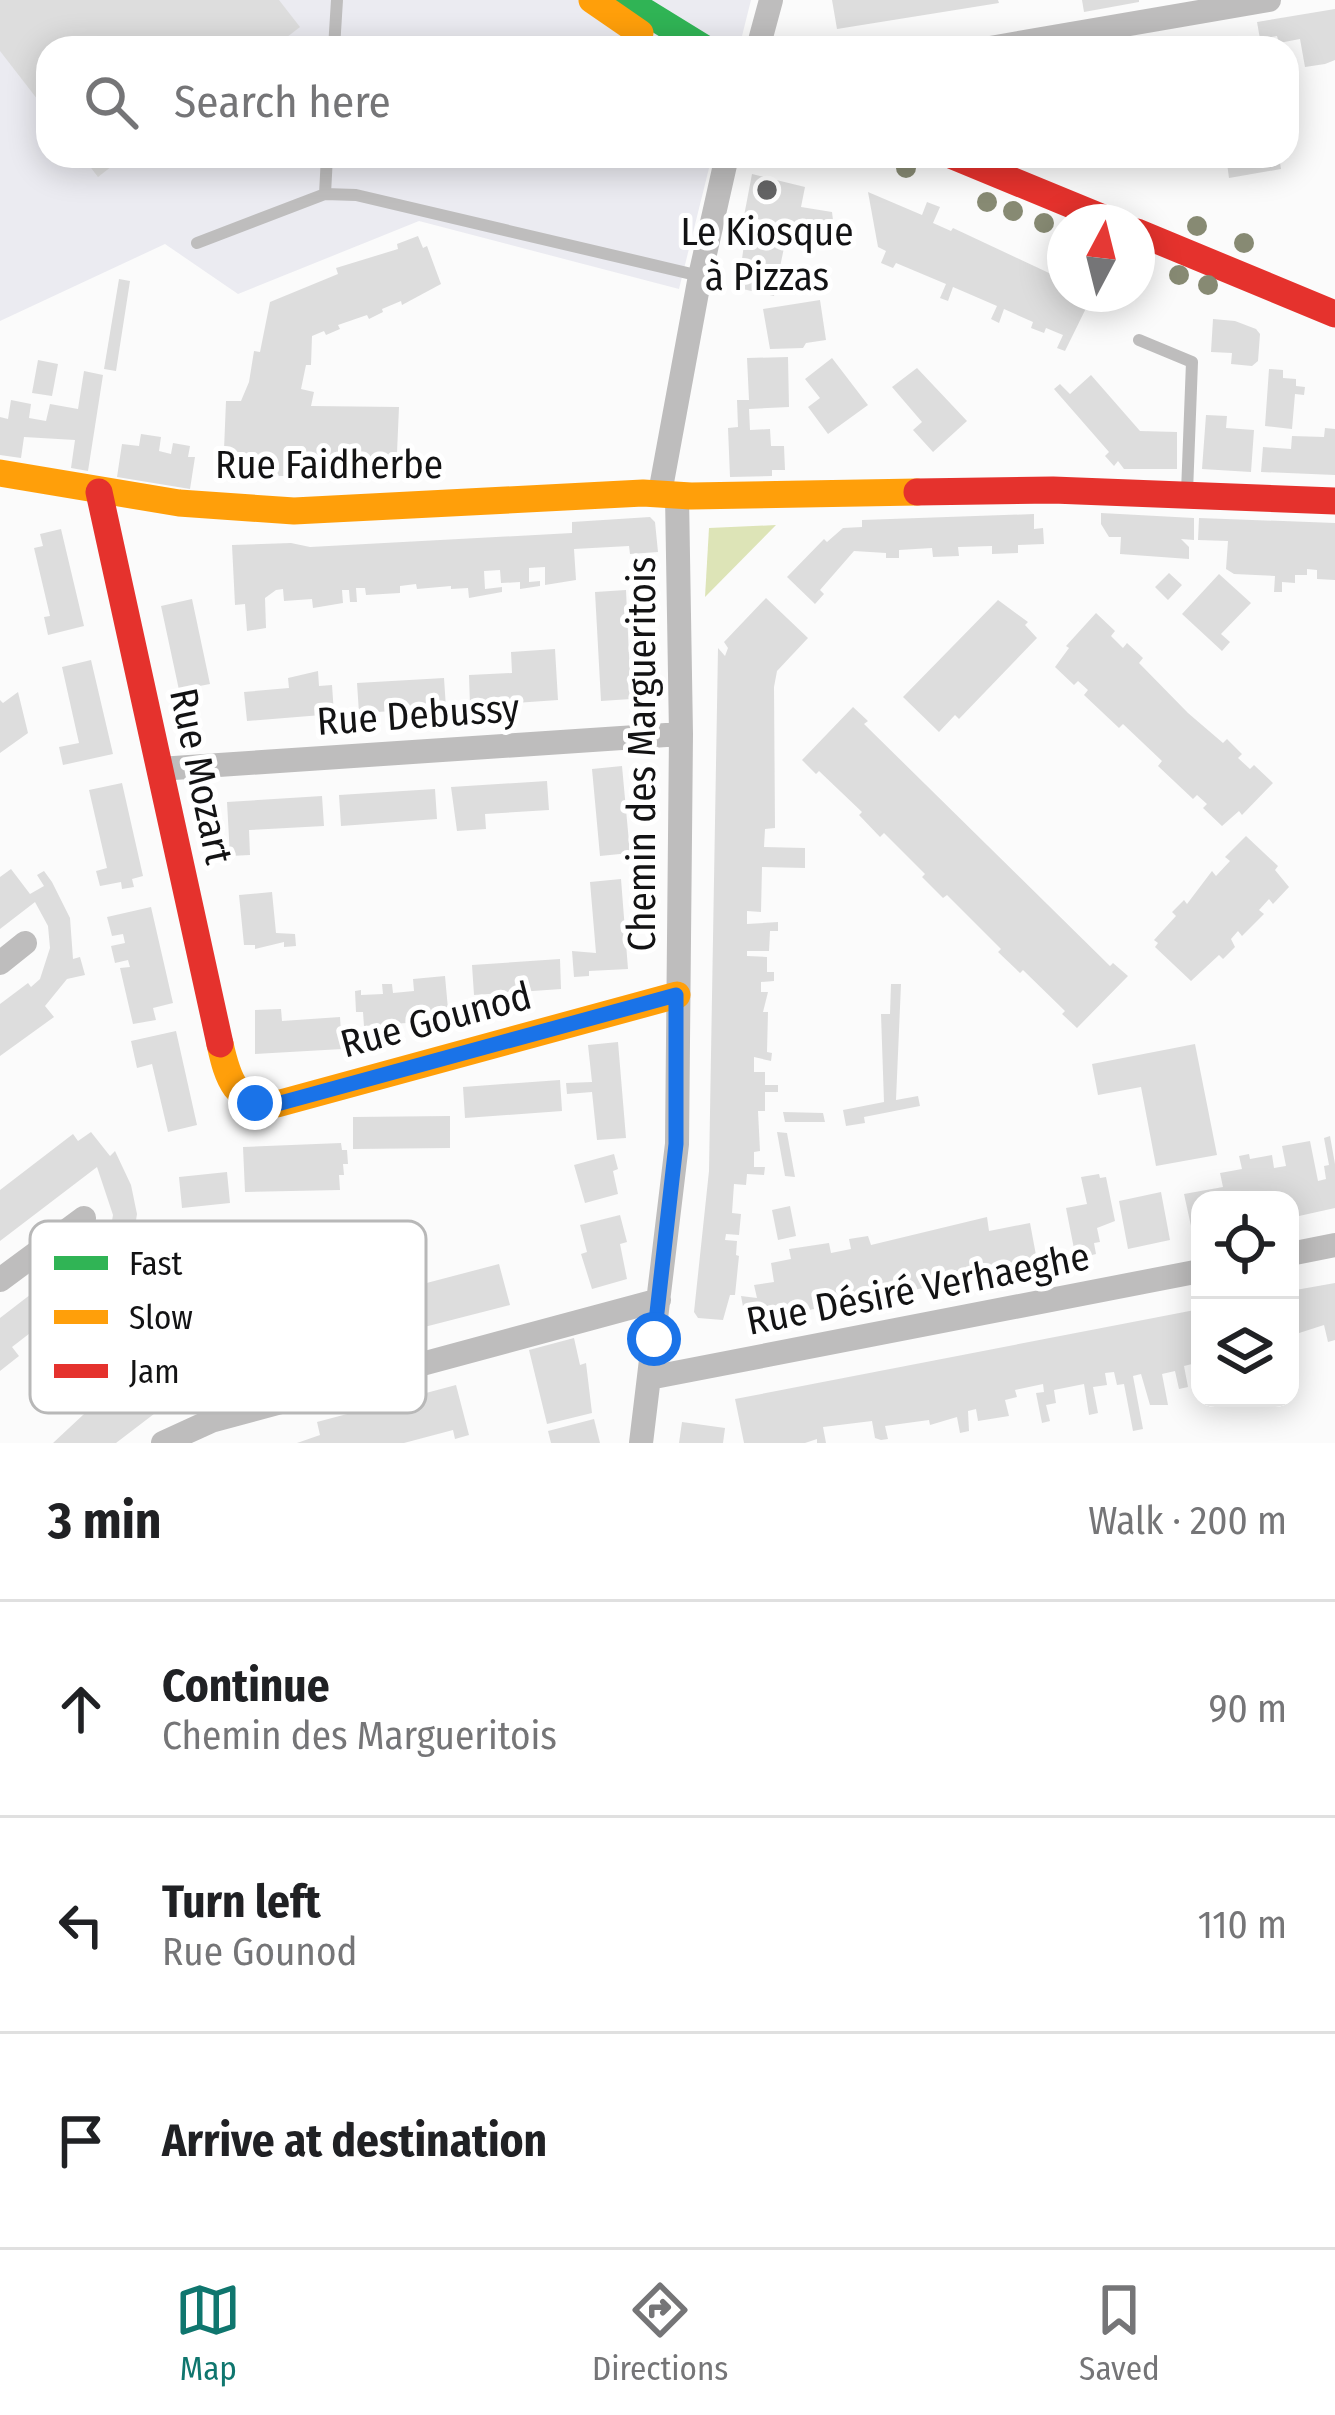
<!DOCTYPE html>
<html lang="en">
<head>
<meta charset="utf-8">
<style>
  body { margin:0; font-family:"Fira Sans Condensed",sans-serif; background:#f6f6f6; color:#202124 }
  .controls { position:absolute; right:36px; bottom:36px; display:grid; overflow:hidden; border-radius:24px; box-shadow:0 6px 30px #0003 }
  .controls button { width:108px; height:108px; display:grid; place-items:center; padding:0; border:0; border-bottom:3px solid #e0e0e0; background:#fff; color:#202124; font:60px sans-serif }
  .compass { position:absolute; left:1047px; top:204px; width:108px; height:108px; border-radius:50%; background:#fff; box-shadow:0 6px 30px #0003; rotate:7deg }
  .stop { position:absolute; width:36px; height:36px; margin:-27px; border:9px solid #1a73e8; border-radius:50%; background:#fff }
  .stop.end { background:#1a73e8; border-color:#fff; box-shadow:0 3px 12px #0008 }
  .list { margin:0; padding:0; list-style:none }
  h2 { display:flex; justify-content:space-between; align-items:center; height:156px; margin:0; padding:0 48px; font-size:51px }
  h2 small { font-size:39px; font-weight:400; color:#757577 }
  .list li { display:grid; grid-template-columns:78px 1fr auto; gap:36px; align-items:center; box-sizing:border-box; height:216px; padding:0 48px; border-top:3px solid #e0e0e0 }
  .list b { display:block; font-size:45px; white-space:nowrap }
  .list p { margin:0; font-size:39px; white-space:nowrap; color:#757577 }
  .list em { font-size:39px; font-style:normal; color:#757577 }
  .icon { flex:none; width:66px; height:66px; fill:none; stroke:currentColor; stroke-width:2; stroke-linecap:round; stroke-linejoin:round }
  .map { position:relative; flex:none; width:1335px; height:1443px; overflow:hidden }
  .search { position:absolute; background:#fff; box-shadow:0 6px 30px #0003; left:36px; right:36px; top:36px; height:132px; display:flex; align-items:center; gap:30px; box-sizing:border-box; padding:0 42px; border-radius:36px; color:#757577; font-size:45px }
  .sheet { height:804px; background:#fff }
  nav { display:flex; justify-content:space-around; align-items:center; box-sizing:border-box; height:168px; border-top:3px solid #e0e0e0; background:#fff; font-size:33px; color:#757577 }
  nav a { display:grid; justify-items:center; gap:6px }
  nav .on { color:#0f766e }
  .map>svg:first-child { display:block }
  .built { fill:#ebebf1 }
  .green { fill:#dde4b7 }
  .building { fill:#ddd }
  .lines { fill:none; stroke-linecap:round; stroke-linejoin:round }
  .lane { stroke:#bebdbd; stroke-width:12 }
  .street { stroke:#bebdbd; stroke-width:24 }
  .fast { stroke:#30b455; stroke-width:27 }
  .slow { stroke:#ff9f0a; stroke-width:27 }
  .jam { stroke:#e5322d; stroke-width:27 }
  .tree { fill:#878a73 }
  .route { stroke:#1a73e8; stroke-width:15 }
  .poi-dot { fill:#646465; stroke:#fff; stroke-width:4.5 }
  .labels { text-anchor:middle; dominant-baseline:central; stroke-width:10; stroke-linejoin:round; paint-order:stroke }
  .poi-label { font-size:39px; fill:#131314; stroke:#fff }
  .street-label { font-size:39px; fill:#131314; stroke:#fff }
  .key { fill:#fff; stroke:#b8b8b8; stroke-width:3 }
  .key-label { font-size:33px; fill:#131314 }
</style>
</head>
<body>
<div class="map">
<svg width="1335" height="1443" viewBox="0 0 1335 1443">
  <rect width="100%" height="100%" fill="#fbfbfb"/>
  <!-- built -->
  <path class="built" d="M 0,0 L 751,0 L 739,48 L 48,48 L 48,156 L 712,156 L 679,289 L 419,221 L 238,294 L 165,244 L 0,321 Z"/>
  <!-- green -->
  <path class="green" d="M 776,525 L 705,597 L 709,528 Z"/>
  <!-- building -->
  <path class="building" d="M 0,0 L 279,0 L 300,27 L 273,48 L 48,48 L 48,113 L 0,51 Z
    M 832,0 L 998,0 L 999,3 L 837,29 Z
    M 1082,0 L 1139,0 L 1139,2 L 1084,12 Z
    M 1335,9 L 1335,60 L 1325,64 L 1305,67 L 1300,39 L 1279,43 L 1277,36 L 1260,39 L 1257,22 Z
    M 82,156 L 125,156 L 98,177 Z
    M 1226,156 L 1279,156 L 1281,169 L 1229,178 Z
    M 752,174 L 805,187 L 801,207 L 832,212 L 835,237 L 744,216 Z
    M 868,192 L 922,215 L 927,202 L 940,207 L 933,223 L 951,231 L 953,228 L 1049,273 L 1057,257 L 1065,261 L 1065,294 L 1093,294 L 1065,351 L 1057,348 L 1063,335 L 1046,328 L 1044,333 L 1031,328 L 1033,322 L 1004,309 L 999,323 L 991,319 L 997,306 L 953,287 L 948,301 L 940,298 L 946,284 L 896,263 L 893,268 L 881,263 L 886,251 L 878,247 Z
    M 746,230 L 786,238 L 774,296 L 738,288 Z
    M 418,236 L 423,248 L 427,246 L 441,284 L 402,305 L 401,301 L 382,309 L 383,312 L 369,319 L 367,315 L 338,325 L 340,329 L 326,335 L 324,331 L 312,336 L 311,365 L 306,365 L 301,389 L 314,392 L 311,406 L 399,407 L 397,453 L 407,454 L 406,473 L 396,473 L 396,480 L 223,474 L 226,401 L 241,401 L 249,382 L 254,351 L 260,352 L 270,302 L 338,274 L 336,268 L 398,249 L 397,244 Z
    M 119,279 L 130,281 L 116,371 L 104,369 Z
    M 820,300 L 826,340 L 806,343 L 803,348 L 770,349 L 763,309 Z
    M 1213,319 L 1235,321 L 1256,329 L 1260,334 L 1258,361 L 1252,366 L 1231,364 L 1232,353 L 1211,352 Z
    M 788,357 L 789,407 L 749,409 L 750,430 L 770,429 L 771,446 L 784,446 L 785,470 L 772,470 L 772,476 L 730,477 L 728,428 L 738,427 L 737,400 L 749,400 L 747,358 Z
    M 832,358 L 868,405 L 828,434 L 808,407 L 820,398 L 805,379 Z
    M 38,360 L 58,364 L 52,396 L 32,393 Z
    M 917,368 L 967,421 L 933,452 L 913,430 L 922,422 L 892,387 Z
    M 1269,369 L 1283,370 L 1283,378 L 1296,379 L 1296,386 L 1305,387 L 1304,395 L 1295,394 L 1292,429 L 1265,426 Z
    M 84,371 L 103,375 L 88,471 L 71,468 L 75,440 L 24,437 L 21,458 L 0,455 L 0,417 L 8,419 L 11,400 L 31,404 L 29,418 L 46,421 L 50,404 L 78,409 Z
    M 1091,375 L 1140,431 L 1177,432 L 1177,469 L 1124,469 L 1118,461 L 1114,466 L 1105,456 L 1109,452 L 1054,389 L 1060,384 L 1070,394 Z
    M 1206,415 L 1227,416 L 1226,428 L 1254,430 L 1251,472 L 1202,469 Z
    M 1325,428 L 1335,429 L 1335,475 L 1261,472 L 1263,447 L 1291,449 L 1292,436 L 1324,437 Z
    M 141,434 L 161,437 L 159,451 L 171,454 L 173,443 L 190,446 L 188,457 L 195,457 L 190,489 L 117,477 L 122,444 L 139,446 Z
    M 1101,513 L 1194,518 L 1194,540 L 1181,539 L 1189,547 L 1189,559 L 1120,554 L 1121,537 L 1109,537 L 1101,524 Z
    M 1034,514 L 1034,529 L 1043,528 L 1044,544 L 1018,545 L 1018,553 L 992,554 L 992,546 L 958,547 L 959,556 L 933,557 L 932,548 L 899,550 L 899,558 L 886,558 L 886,553 L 854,551 L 820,590 L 824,594 L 815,604 L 787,577 L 824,539 L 827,542 L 843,528 L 862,527 L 862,520 Z
    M 650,517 L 655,522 L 658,552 L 630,554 L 629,546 L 574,549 L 576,580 L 545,585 L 545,567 L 529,568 L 529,582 L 540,581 L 540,586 L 520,589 L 520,582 L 501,583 L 500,570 L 484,571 L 485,589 L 502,587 L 502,592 L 469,598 L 468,588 L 451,589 L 451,586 L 417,589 L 416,584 L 400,586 L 400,593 L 366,595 L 365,588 L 356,588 L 357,602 L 350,602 L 349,590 L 342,590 L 343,603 L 313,608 L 312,599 L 284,601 L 283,589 L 276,590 L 265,598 L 266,628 L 247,631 L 245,604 L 235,605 L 232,545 L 291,543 L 310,547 L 572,533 L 572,522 Z
    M 1199,518 L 1335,523 L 1335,580 L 1317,579 L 1317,570 L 1307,569 L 1307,575 L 1295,575 L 1295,583 L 1282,582 L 1282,592 L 1274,592 L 1275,576 L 1234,574 L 1226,569 L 1228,541 L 1198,540 Z
    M 61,529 L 84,626 L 48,635 L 44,617 L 50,616 L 34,548 L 43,546 L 40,534 Z
    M 1169,573 L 1182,585 L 1168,600 L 1155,587 Z
    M 1219,574 L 1251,603 L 1221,634 L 1230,642 L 1222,651 L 1182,614 Z
    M 626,590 L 631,699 L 601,701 L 595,592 Z
    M 766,598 L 808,638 L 777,671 L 774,687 L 775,828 L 765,829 L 764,847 L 805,848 L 805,868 L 762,867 L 761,912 L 747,911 L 747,924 L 778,922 L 778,931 L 770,931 L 769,951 L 747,951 L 747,956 L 767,957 L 767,972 L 774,972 L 774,981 L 761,982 L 761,992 L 768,992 L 763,1012 L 768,1012 L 767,1052 L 772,1053 L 771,1061 L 754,1057 L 754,1072 L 765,1072 L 765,1085 L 778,1085 L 778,1092 L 765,1092 L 765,1111 L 758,1111 L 760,1151 L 754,1152 L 754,1167 L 765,1167 L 764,1175 L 747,1174 L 746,1185 L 734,1184 L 732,1213 L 741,1214 L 739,1235 L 726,1234 L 725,1240 L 737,1241 L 736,1255 L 739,1256 L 735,1295 L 730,1295 L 723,1320 L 698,1318 L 694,1312 L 709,1171 L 718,648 L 725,656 L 728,648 L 724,642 Z
    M 192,599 L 210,684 L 179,690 L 161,606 Z
    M 998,600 L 1028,622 L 1025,625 L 1037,638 L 959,719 L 955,715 L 939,732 L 903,697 Z
    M 1096,613 L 1115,631 L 1111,636 L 1123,648 L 1127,643 L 1143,658 L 1139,663 L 1188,713 L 1223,743 L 1227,739 L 1242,754 L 1238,758 L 1250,769 L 1254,765 L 1273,783 L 1242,815 L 1239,811 L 1222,826 L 1203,808 L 1207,804 L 1197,795 L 1193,799 L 1158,766 L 1162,761 L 1123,724 L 1119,728 L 1084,695 L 1088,690 L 1078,681 L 1074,685 L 1055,667 L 1069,648 L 1066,646 Z
    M 555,649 L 558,700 L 470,706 L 469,675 L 512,673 L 511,652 Z
    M 91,660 L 113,754 L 63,765 L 59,747 L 79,743 L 62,667 Z
    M 318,671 L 319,686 L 332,685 L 334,714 L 247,721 L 244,692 L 289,688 L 288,678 Z
    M 444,678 L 446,708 L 359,713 L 357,683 Z
    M 18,692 L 28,733 L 0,753 L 0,700 L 3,703 Z
    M 853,707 L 868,721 L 864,724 L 1110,966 L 1113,963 L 1128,976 L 1077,1028 L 1062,1014 L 1065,1011 L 1023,970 L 1020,973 L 998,952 L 1001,949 L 947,895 L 943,898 L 922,877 L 925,874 L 884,833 L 880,837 L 859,815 L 862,812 L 819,771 L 816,774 L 802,760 Z
    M 622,766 L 630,853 L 600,856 L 592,769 Z
    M 547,781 L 549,810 L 485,814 L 486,829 L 457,831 L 451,787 Z
    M 122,783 L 143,876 L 132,879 L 134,887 L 122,889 L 121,882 L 100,886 L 96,871 L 107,868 L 89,790 Z
    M 435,789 L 437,819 L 341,826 L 339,795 Z
    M 322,796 L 324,826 L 249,830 L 250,855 L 230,856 L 227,802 Z
    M 1246,836 L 1278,866 L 1275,870 L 1289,887 L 1273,904 L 1269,899 L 1259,910 L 1264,914 L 1242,936 L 1238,931 L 1231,939 L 1235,947 L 1223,959 L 1219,955 L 1191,981 L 1155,947 L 1158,943 L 1154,940 L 1176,916 L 1172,912 L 1184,900 L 1187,904 L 1212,871 L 1216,876 L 1230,861 L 1225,857 Z
    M 11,869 L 30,894 L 44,886 L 37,875 L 44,871 L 52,882 L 70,918 L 73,959 L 80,957 L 85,975 L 67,979 L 45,1006 L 54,1017 L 0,1056 L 0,1004 L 28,983 L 31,987 L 40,979 L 50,948 L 48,926 L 35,902 L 0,929 L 0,877 Z
    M 621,879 L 628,969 L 589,971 L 589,976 L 574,977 L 572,951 L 596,953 L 590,882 Z
    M 272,892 L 276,933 L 295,934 L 296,946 L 284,947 L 284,942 L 255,949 L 255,945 L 244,945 L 239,895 Z
    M 151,907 L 173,1003 L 153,1008 L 156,1020 L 133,1024 L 120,968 L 130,967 L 128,960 L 115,963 L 111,946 L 125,943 L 123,934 L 112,936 L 107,917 Z
    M 560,959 L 561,989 L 474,995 L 472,965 Z
    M 445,976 L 449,1020 L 364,1026 L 363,1012 L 356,1012 L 355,991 L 361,990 L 361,995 L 383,994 L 382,984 L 392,984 L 393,993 L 414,991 L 413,979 Z
    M 891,984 L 901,984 L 896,1100 L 918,1096 L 920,1106 L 864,1117 L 865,1123 L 846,1126 L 843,1110 L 884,1102 L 881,1014 L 890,1014 Z
    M 281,1009 L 282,1021 L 340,1017 L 342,1049 L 255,1054 L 255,1010 Z
    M 176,1031 L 197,1125 L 168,1132 L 152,1064 L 137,1068 L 131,1041 Z
    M 618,1042 L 626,1138 L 597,1140 L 592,1092 L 567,1094 L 566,1083 L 592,1082 L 588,1045 Z
    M 1195,1044 L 1217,1155 L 1156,1166 L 1141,1087 L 1098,1095 L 1092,1064 Z
    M 560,1080 L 562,1111 L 465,1118 L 463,1087 Z
    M 783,1112 L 823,1113 L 825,1122 L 785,1122 Z
    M 450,1116 L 450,1148 L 353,1149 L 353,1117 Z
    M 91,1132 L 110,1156 L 115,1151 L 131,1185 L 137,1214 L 132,1246 L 117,1272 L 79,1296 L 85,1304 L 40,1338 L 34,1330 L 12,1347 L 19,1356 L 0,1371 L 0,1318 L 83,1254 L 90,1264 L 100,1257 L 107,1248 L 113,1215 L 97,1167 L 0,1241 L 0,1190 L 73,1134 L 78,1141 Z
    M 777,1132 L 787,1133 L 795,1177 L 785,1176 Z
    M 1330,1136 L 1335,1164 L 1335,1208 L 1290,1218 L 1290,1200 L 1200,1200 L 1200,1234 L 1193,1235 L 1184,1194 L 1223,1187 L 1220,1173 L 1242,1169 L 1239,1156 L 1249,1154 L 1250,1159 L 1272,1155 L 1274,1168 L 1286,1166 L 1282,1146 L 1310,1141 L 1318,1181 L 1326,1179 L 1324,1166 L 1329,1165 L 1324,1138 Z
    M 341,1143 L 342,1150 L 347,1150 L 348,1164 L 343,1164 L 344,1175 L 339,1175 L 340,1190 L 245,1192 L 243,1147 Z
    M 614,1154 L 618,1169 L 613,1171 L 618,1194 L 585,1203 L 574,1165 Z
    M 227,1172 L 230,1203 L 182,1208 L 179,1177 Z
    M 1099,1174 L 1100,1178 L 1106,1177 L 1115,1221 L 1097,1228 L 1100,1242 L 1094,1243 L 1096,1254 L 1076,1259 L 1066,1208 L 1087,1204 L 1081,1177 Z
    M 1161,1192 L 1170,1240 L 1128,1249 L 1119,1201 Z
    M 790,1206 L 796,1236 L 778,1240 L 772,1210 Z
    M 620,1215 L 627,1242 L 620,1244 L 627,1279 L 592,1289 L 581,1254 L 587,1252 L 580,1225 Z
    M 987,1217 L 989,1231 L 1030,1223 L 1038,1266 L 746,1322 L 741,1296 L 757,1298 L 754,1285 L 774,1282 L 771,1263 L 791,1259 L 789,1249 L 829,1243 L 831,1253 L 851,1249 L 849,1239 L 868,1236 L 871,1245 Z
    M 499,1264 L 510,1305 L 358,1344 L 355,1331 L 168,1377 L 160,1346 L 170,1343 L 169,1336 L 332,1293 L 334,1301 L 346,1297 L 349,1311 L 360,1308 L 358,1301 Z
    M 1335,1283 L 1335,1340 L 1328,1342 L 1324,1325 L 1296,1334 L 1294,1320 L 1290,1321 L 1290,1291 Z
    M 1200,1309 L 1200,1353 L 1195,1354 L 1196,1363 L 1184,1366 L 1188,1387 L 1179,1389 L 1175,1371 L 1162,1374 L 1168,1405 L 1150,1405 L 1141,1374 L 1133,1376 L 1143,1429 L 1133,1431 L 1124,1384 L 1117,1385 L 1114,1372 L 1105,1373 L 1107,1385 L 1093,1387 L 1098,1413 L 1089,1415 L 1084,1384 L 1054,1390 L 1056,1403 L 1046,1405 L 1050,1421 L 1042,1423 L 1036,1393 L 1044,1392 L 1043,1384 L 1015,1390 L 1017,1397 L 1005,1400 L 1009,1416 L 978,1421 L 976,1409 L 968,1411 L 969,1431 L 960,1433 L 957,1417 L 930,1425 L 929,1420 L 885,1426 L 888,1439 L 881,1440 L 875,1438 L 872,1421 L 823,1427 L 826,1443 L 817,1443 L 817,1439 L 805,1443 L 744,1443 L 735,1399 Z
    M 574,1338 L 580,1365 L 586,1363 L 592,1413 L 547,1424 L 529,1350 Z
    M 145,1374 L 167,1404 L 116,1443 L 53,1443 L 99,1400 L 103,1405 Z
    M 456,1385 L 469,1435 L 455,1439 L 453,1430 L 404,1443 L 297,1443 L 320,1435 L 317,1422 Z
    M 594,1419 L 600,1443 L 551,1443 L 548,1431 Z
    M 682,1422 L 725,1428 L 723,1443 L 679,1443 Z"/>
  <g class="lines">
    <!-- lane -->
    <path class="lane" d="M 334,48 L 337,0
      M 325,194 L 327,156
      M 197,243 L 325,194 L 356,195 L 700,276
      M 1139,340 L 1192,362 L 1187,492"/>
    <!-- street -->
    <path class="street" d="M 758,48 L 771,0
      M 990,48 L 1269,0
      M 660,493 L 700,276 L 727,156
      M 159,769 L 681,734
      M 0,963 L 25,943
      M 1290,1254 L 1335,1245
      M 0,1280 L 84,1218
      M 649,1378 L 1200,1271
      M 163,1443 L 211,1421 L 659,1300
      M 641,1443 L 677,1144 L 681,734 L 677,496"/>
    <!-- fast -->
    <path class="fast" d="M 626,0 L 704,48"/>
    <!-- slow -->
    <path class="slow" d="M 592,0 L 640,33
      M 0,473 L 179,503 L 294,511 L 643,493 L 691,496 L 917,492
      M 220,1044 C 228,1080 235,1104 277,1104 L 677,995"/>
    <!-- jam -->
    <path class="jam" d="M 953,156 L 1113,222
      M 1137,232 L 1335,314
      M 99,492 L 220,1044
      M 917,492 L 1053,490 L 1335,501"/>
  </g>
  <!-- trees -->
  <g class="tree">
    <circle cx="906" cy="168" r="10"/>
    <circle cx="987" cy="202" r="10"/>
    <circle cx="1013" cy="211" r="10"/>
    <circle cx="1044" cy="223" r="10"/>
    <circle cx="1197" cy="226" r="10"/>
    <circle cx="1244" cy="243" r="10"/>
    <circle cx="1179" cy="275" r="10"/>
    <circle cx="1208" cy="285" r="10"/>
  </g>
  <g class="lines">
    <!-- route -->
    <path class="route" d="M 255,1103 L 277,1104 L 676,995 L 676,1144 L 654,1339"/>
  </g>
  <!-- markers -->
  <circle class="poi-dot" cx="767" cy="190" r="12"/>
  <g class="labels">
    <!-- poi labels -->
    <g class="poi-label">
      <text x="767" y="232">Le Kiosque<tspan x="767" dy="45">à Pizzas</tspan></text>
    </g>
    <!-- street labels -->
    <g class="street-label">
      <text x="329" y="465">Rue Faidherbe</text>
      <text transform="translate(418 715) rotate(-4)">Rue Debussy</text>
      <text transform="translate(642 754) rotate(-90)">Chemin des Margueritois</text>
      <text transform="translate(201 776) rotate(78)">Rue Mozart</text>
      <text transform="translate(436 1020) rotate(-15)">Rue Gounod</text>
      <text transform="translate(918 1289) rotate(-11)">Rue Désiré Verhaeghe</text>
    </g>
  </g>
  <!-- legend -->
  <rect x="30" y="1221" width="396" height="192" rx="18" class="key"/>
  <rect x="54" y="1256" width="54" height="14" fill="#30b455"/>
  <rect x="54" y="1310" width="54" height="14" fill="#ff9f0a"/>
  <rect x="54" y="1364" width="54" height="14" fill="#e5322d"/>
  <g class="key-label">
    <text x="129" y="1275">Fast</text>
    <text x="129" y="1329">Slow</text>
    <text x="129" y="1383">Jam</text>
  </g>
</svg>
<div class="controls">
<button><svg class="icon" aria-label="locate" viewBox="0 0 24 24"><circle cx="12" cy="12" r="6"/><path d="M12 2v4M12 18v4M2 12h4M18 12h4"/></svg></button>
<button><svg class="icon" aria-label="layers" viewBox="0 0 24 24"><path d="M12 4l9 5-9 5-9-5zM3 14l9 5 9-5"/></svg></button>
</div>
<svg class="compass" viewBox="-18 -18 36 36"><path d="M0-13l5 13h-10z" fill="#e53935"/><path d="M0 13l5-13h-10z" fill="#757577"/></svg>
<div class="stop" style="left:654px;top:1339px"></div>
<div class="stop end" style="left:255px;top:1103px"></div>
<div class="search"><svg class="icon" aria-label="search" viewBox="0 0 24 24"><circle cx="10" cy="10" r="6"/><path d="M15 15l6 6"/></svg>Search here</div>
</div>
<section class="sheet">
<h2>3 min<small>Walk · 200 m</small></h2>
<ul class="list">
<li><svg class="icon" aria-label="ahead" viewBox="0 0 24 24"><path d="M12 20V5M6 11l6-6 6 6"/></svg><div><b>Continue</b><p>Chemin des Margueritois</p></div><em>90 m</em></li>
<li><svg class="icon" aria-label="left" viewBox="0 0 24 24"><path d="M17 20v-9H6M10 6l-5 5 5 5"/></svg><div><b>Turn left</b><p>Rue Gounod</p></div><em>110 m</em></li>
<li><svg class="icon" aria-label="arrive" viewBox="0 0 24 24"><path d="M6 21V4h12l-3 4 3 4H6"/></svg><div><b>Arrive at destination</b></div></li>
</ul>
</section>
<nav>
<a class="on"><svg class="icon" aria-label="map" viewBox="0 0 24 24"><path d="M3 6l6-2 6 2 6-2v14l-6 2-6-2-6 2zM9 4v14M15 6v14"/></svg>Map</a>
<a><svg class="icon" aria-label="directions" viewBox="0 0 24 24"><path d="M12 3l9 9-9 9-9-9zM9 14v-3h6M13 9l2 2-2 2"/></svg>Directions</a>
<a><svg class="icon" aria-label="saved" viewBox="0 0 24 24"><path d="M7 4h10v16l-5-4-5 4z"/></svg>Saved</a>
</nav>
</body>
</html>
